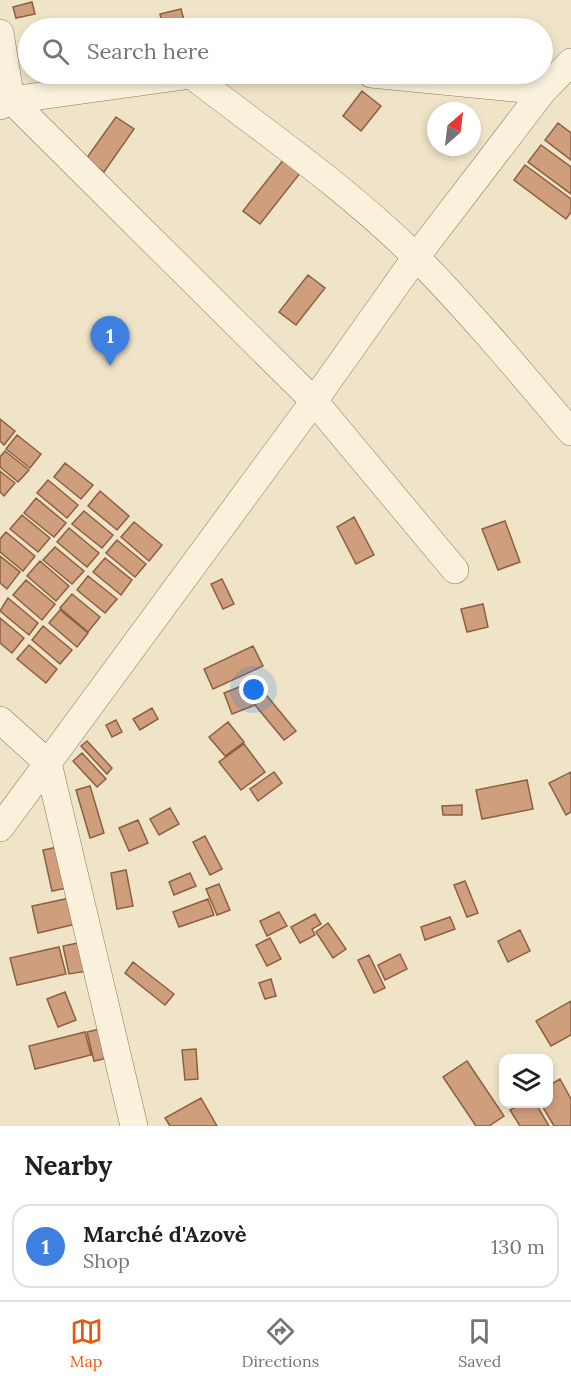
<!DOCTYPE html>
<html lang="en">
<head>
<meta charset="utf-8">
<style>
  body { margin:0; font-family:Lora,serif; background:#f6f6f6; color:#202124 }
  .controls { position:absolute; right:18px; bottom:18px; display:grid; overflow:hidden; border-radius:12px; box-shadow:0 3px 9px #0003 }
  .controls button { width:54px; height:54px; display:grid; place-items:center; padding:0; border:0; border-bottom:2px solid #e0e0e0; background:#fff; color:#202124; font:30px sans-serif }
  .compass { position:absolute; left:427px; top:102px; width:54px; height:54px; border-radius:50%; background:#fff; box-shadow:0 3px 9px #0003; rotate:28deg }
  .you { position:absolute; left:254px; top:690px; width:21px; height:21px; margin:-15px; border:4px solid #fff; border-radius:50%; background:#1a73e8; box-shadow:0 0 0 9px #1a73e833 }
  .badge { display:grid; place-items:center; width:39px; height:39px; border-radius:50%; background:#ea580c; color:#fff; font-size:20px; font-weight:700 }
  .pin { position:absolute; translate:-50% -50px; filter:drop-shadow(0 2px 3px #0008) }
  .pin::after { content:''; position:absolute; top:32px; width:21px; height:18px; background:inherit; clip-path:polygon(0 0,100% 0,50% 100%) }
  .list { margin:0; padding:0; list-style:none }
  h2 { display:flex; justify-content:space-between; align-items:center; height:78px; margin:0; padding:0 24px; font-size:26px }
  h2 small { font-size:20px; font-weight:400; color:#757577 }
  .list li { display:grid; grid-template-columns:39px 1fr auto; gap:18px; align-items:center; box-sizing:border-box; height:84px; margin:0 12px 12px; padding:0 12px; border:2px solid #e0e0e0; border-radius:18px }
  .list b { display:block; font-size:22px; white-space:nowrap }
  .list p { margin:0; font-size:20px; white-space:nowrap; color:#757577 }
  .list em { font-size:20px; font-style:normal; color:#757577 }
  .icon { flex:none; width:33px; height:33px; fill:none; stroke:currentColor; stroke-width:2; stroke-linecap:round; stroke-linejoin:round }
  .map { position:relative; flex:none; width:571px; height:1126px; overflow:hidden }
  .search { position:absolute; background:#fff; box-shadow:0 3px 9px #0003; left:18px; right:18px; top:18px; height:66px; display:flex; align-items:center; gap:15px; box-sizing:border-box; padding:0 21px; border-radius:33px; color:#757577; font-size:22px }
  .sheet { height:174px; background:#fff }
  nav { display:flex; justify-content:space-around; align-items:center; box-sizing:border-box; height:84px; border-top:2px solid #e0e0e0; background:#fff; font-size:16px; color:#757577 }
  nav a { display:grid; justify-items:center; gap:3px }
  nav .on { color:#ea580c }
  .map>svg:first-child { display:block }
  .building { fill:#cf9f7d; stroke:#8d5f41; stroke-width:1.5 }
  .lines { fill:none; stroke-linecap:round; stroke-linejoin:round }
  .minor-casing { stroke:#8d765c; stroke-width:28 }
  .minor { stroke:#faf1dc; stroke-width:27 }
</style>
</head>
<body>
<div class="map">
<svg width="571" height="1126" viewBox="0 0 571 1126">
  <rect width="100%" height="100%" fill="#f0e4c8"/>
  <!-- building -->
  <path class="building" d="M 32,2 L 35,14 L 16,18 L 13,7 Z
    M 181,9 L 186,28 L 163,28 L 160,14 Z
    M 362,91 L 381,106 L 361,131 L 343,116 Z
    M 116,117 L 134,129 L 104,172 L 86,159 Z
    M 558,123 L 571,133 L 571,160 L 545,140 Z
    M 541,145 L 571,167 L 571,194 L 528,162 Z
    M 284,159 L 301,172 L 260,224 L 243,211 Z
    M 525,165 L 571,199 L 571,212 L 566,219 L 514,180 Z
    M 308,275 L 325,288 L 296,325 L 279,312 Z
    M 0,419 L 15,431 L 4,445 L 0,441 Z
    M 17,435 L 41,454 L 30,468 L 6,449 Z
    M 5,451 L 29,470 L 18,482 L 0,467 L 0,457 Z
    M 65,463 L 93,485 L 81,499 L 54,477 Z
    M 0,471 L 15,483 L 4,496 L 0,492 Z
    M 48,480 L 78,505 L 67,518 L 37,493 Z
    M 100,491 L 129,516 L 117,530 L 88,506 Z
    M 36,498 L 66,523 L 54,537 L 24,513 Z
    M 84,511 L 113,535 L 102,548 L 72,524 Z
    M 22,515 L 50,538 L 38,552 L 10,529 Z
    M 354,517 L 374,555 L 356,564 L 337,527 Z
    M 505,521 L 520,562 L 498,570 L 482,529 Z
    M 134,522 L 162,545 L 149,561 L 121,537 Z
    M 69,528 L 99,553 L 87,567 L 57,542 Z
    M 6,532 L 35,556 L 23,571 L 0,552 L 0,539 Z
    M 117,540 L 146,564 L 135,577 L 106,553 Z
    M 55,547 L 84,571 L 72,584 L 43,560 Z
    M 0,556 L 20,572 L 7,589 L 0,583 Z
    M 105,558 L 132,580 L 121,595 L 93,572 Z
    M 40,561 L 69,586 L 56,601 L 27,576 Z
    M 88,576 L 117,599 L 105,613 L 77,590 Z
    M 222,579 L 234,604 L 223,609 L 211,584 Z
    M 26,580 L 55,604 L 42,620 L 13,595 Z
    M 72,594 L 100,617 L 88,632 L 60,608 Z
    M 8,598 L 38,623 L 29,635 L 0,611 Z
    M 483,604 L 488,627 L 467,632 L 461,609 Z
    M 60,610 L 88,633 L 77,647 L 49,623 Z
    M 0,618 L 24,638 L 12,653 L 0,643 Z
    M 43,626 L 72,650 L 60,664 L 32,640 Z
    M 29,645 L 57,669 L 46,683 L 17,659 Z
    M 253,646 L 263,666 L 213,689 L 204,669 Z
    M 247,684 L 255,705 L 232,714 L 224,693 Z
    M 267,696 L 296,731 L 284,740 L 255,705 Z
    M 152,708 L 158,719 L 140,730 L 133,719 Z
    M 116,720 L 122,732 L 112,737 L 106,725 Z
    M 228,722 L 244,742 L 225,756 L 209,737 Z
    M 87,741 L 112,768 L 107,774 L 81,746 Z
    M 244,744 L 265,772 L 241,790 L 219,762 Z
    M 82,753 L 106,779 L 97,787 L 73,761 Z
    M 274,772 L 282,783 L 258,801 L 250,789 Z
    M 571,772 L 571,812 L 566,815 L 549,783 Z
    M 527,780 L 533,809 L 482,819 L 476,790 Z
    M 90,786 L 104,833 L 90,838 L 76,790 Z
    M 462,805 L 462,815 L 443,815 L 442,806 Z
    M 170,808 L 179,824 L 159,835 L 150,819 Z
    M 138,820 L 148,843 L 129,851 L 119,828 Z
    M 205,836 L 222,869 L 210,875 L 193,842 Z
    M 58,847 L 67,888 L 52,891 L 43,850 Z
    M 126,870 L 133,906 L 117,909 L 111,873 Z
    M 190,873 L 196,886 L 174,895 L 169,882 Z
    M 465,881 L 478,913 L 467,917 L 454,885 Z
    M 219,884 L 230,910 L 217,915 L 206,889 Z
    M 70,898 L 76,924 L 38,933 L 32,906 Z
    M 208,899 L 214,915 L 179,927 L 173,912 Z
    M 279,912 L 287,926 L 267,936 L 260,921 Z
    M 315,914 L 321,924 L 312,929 L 315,935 L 300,943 L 291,927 Z
    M 450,917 L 455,929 L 425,940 L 421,927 Z
    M 328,923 L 346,949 L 333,958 L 316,932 Z
    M 520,930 L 530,951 L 508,962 L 498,941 Z
    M 270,938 L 281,959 L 267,966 L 256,945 Z
    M 83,942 L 88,971 L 69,974 L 63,946 Z
    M 59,947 L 66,974 L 17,985 L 10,958 Z
    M 400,954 L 407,969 L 385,980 L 378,965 Z
    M 369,955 L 385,988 L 374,993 L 358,960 Z
    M 133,962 L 174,994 L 165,1005 L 125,973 Z
    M 271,979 L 276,996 L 265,999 L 259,983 Z
    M 65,992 L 76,1020 L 58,1027 L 47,999 Z
    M 571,1001 L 571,1035 L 551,1046 L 536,1021 Z
    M 100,1029 L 108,1058 L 94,1061 L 87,1032 Z
    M 85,1032 L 91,1055 L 35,1069 L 29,1046 Z
    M 196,1049 L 198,1079 L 185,1080 L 182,1050 Z
    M 467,1061 L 504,1116 L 489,1126 L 476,1126 L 443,1077 Z
    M 560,1079 L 571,1099 L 571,1126 L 554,1126 L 541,1104 L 548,1104 L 548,1086 Z
    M 201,1098 L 217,1126 L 170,1126 L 165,1118 Z
    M 521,1104 L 536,1104 L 549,1126 L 520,1126 L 510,1110 Z"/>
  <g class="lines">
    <!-- minor casing -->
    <g class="minor-casing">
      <path id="minor" d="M 0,33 L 11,100 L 314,401 L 455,570
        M 190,74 C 266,133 348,189 417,258 C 471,313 521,373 571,432
        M 371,74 L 543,91
        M 0,106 L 11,100 L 199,74
        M 0,720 L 48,763 L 134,1126
        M 0,828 L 314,401 L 416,257 L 543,91 L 571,62"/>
    </g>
    <!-- minor -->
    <use href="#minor" class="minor"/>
  </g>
</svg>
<div class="controls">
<button><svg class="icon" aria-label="layers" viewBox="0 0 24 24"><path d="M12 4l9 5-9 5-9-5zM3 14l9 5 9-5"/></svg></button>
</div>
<svg class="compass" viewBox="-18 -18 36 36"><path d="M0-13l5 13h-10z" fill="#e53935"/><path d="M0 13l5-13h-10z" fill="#757577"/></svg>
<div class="you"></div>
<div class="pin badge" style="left:110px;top:366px;background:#3f7fe0">1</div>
<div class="search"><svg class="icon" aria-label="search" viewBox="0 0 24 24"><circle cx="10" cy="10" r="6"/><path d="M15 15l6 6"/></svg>Search here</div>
</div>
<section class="sheet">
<h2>Nearby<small></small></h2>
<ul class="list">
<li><span class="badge" style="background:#3f7fe0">1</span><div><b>Marché d'Azovè</b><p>Shop</p></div><em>130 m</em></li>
</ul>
</section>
<nav>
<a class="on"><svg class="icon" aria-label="map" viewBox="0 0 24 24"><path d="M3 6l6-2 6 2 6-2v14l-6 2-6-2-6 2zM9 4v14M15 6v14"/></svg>Map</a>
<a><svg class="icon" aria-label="directions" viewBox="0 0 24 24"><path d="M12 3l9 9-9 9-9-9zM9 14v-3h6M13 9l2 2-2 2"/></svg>Directions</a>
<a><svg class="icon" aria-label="saved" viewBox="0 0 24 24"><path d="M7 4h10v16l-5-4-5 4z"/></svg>Saved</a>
</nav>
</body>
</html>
